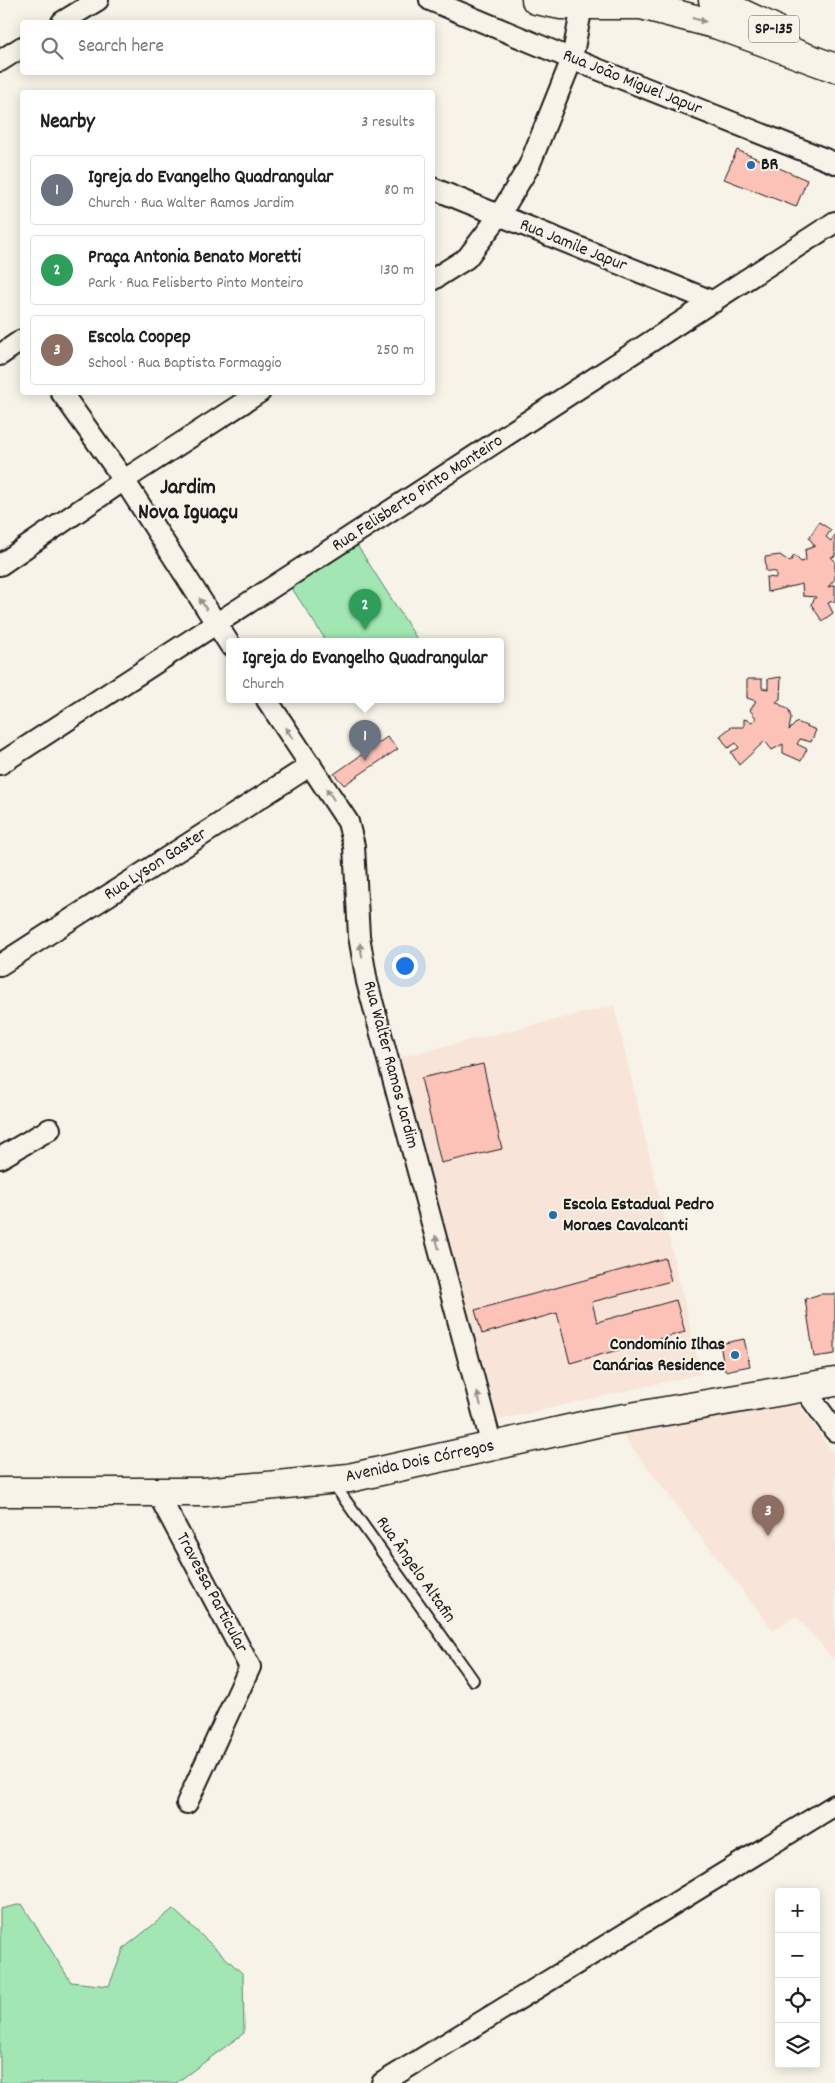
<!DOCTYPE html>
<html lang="en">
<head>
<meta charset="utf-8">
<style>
  body { margin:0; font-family:Dekko,sans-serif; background:#f6f6f6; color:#222 }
  .controls { position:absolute; right:15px; bottom:15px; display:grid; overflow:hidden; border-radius:5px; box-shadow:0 2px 12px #0003 }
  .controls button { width:45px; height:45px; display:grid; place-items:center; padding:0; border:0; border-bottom:1px solid #e0e0e0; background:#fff; color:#222; font:25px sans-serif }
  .you { position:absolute; left:404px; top:965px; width:18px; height:18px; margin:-12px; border:4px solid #fff; border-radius:50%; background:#1a73e8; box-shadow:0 0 0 8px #1a73e833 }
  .badge { display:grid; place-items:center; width:32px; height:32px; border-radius:50%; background:#1a73e8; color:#fff; font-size:16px; font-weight:700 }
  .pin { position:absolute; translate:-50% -41px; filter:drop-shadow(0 1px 2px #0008) }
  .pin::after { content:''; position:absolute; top:26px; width:18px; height:15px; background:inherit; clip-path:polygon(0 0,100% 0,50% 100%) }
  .popup { position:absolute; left:226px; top:638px; width:278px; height:65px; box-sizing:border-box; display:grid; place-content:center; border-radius:5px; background:#fff; filter:drop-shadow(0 1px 4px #0005); font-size:16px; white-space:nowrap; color:#767676 }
  .popup b { font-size:19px; color:#222 }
  .popup::after { content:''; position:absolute; left:50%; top:100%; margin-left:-10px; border:10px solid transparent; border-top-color:#fff }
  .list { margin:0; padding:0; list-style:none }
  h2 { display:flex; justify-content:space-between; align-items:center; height:65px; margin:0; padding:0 20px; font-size:21px }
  h2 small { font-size:16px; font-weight:400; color:#767676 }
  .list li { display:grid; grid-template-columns:32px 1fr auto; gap:15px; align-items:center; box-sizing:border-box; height:70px; margin:0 10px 10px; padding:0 10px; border:1px solid #e0e0e0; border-radius:5px }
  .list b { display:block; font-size:19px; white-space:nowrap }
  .list p { margin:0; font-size:16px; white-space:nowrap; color:#767676 }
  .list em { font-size:16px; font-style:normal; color:#767676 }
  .icon { flex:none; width:28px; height:28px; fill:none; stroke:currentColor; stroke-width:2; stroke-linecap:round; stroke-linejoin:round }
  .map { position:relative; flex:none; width:835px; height:2083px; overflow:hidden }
  .search { position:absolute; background:#fff; box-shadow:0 2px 12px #0003; left:20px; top:20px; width:415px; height:55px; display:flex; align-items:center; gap:12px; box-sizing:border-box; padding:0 18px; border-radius:5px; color:#767676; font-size:19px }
  .panel { position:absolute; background:#fff; box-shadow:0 2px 12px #0003; left:20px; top:90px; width:415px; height:305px; border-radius:5px }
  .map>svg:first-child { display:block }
  .built { fill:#f8e4d9 }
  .green { fill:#a2e7b3; stroke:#5f8268 }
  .building { fill:#fcc1b7; stroke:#1c1c1c }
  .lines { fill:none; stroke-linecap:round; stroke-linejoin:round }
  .lane-casing { stroke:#1c1c1c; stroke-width:14 }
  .street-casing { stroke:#1c1c1c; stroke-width:24 }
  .secondary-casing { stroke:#1c1c1c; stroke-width:31 }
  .primary-casing { stroke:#1c1c1c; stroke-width:31 }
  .lane { stroke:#f7f3e8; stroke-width:10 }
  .street { stroke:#f7f3e8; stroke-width:20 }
  .secondary { stroke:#f7f3e8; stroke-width:28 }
  .primary { stroke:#f7f3e8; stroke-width:28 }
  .oneway { fill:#94928c }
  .poi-dot { fill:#1f6fb2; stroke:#f7f3e8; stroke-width:2 }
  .labels { text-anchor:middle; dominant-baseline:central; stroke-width:4; stroke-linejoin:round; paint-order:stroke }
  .shield { fill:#f7f3e8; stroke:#5e5c59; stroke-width:1 }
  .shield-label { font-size:16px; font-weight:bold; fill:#1c1c1c }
  .street-label { font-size:18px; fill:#1c1c1c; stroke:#f7f3e8 }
  .poi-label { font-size:18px; font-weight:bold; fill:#1c1c1c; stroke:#f7f3e8; text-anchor:start }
  .district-label { font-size:22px; font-weight:bold; fill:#1c1c1c; stroke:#f7f3e8 }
</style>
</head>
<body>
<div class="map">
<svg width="835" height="2083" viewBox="0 0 835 2083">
  <rect width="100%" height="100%" fill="#f7f3e8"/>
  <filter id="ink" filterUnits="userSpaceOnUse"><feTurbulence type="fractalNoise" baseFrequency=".02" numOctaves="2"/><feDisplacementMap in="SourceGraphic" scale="10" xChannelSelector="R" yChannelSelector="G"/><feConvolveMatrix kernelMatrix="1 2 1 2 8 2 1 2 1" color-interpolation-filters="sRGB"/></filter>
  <g filter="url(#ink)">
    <!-- built -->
    <path class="built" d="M 614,1006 L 701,1374 L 498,1420 L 400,1057 Z
      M 797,1402 L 835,1456 L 835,1661 L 796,1616 L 773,1630 L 620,1432 Z"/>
    <!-- green -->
    <path class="green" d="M 357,545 L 419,642 L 327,642 L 291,587 Z
      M 22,1904 L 71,1982 L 109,1986 L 124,1948 L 173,1909 L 243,1974 L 244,2033 L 176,2083 L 0,2083 L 0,1909 Z"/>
    <!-- building -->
    <path class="building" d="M 737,150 L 807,180 L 796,207 L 724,179 Z
      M 819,522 L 831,530 L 826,537 L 831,541 L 835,535 L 835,556 L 831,557 L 835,561 L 835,579 L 828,587 L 835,585 L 835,603 L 833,601 L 828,603 L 833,613 L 822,621 L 811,604 L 816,597 L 803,596 L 802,584 L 767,592 L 766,577 L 776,578 L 776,572 L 766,571 L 765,557 L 780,555 L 790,562 L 794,555 L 801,562 L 806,560 L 805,550 L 815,546 L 809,538 Z
      M 781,677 L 780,699 L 776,702 L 789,710 L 791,718 L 789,730 L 797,722 L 816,730 L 811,742 L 800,739 L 797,744 L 807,749 L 801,761 L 783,753 L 783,744 L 772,750 L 765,741 L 739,765 L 731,752 L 739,748 L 736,743 L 728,748 L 720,736 L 731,727 L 744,727 L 744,719 L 753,722 L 756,718 L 750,710 L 756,701 L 747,698 L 747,679 L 762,679 L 762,688 L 768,689 L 768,679 Z
      M 387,737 L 398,749 L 344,785 L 334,774 Z
      M 483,1064 L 502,1149 L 441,1163 L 421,1078 Z
      M 665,1258 L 671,1281 L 592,1302 L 597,1322 L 676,1300 L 685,1332 L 570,1363 L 557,1313 L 482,1334 L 475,1310 Z
      M 820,1294 L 835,1294 L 835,1354 L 814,1357 L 805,1299 Z
      M 744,1339 L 750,1366 L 725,1371 L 720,1344 Z"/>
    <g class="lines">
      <!-- lane casing -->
      <g class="lane-casing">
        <path id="lane" d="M 333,1483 L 473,1680"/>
      </g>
      <!-- street casing -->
      <g class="street-casing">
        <path id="street" d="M 430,0 L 572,59 L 835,163
          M 62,22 L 98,0
          M 0,61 L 22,47
          M 432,188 L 714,302
          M 432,280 L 467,258 L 499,216 L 529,166 L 572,59 L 582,6
          M 0,355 L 22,340
          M 61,392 L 124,480 L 230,645
          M 0,565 L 124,480 L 260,392
          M 267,700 L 348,822 L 354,846 L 359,936 L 367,982 L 492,1446
          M 0,764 L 835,222
          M 0,965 L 311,765
          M 0,1158 L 50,1129
          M 803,1387 L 835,1431
          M 157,1492 L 250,1667 L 187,1803
          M 382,2083 L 835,1805"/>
      </g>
      <!-- secondary casing -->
      <g class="secondary-casing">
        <path id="secondary" d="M 0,1492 L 204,1492 L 349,1478 L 596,1423 L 835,1382"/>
      </g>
      <!-- primary casing -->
      <g class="primary-casing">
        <path id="primary" d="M 536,0 L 561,5 L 641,5 L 718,25 L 835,68
          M 713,0 L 773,28"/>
      </g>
      <!-- lane -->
      <use href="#lane" class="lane"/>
      <!-- street -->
      <use href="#street" class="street"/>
      <!-- secondary -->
      <use href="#secondary" class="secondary"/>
      <!-- primary -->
      <use href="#primary" class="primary"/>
    </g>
    <!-- one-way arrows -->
    <defs><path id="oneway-solid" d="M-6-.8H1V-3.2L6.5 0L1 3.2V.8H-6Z" transform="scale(1.25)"/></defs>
    <g class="oneway">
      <use href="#oneway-solid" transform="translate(699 20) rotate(15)"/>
      <use href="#oneway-solid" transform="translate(203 604) rotate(-123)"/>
      <use href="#oneway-solid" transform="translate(289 733) rotate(-124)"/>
      <use href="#oneway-solid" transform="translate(330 794) rotate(-123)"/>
      <use href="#oneway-solid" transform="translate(361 950) rotate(-99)"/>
      <use href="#oneway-solid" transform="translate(437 1242) rotate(-105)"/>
      <use href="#oneway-solid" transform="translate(479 1399) rotate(-105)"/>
    </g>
  </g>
  <!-- markers -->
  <g class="poi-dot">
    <circle cx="751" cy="165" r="5"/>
    <circle cx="553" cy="1215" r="5"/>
    <circle cx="735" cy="1355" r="5"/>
  </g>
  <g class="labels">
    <!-- shield labels -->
    <rect class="shield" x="749" y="15.5" width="50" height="27" rx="4"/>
    <g class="shield-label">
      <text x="774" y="29">SP-135</text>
    </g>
    <!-- street labels -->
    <g class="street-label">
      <text transform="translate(632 83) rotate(22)">Rua João Miguel Japur</text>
      <text transform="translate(573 246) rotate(22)">Rua Jamile Japur</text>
      <text transform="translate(418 494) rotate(-33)">Rua Felisberto Pinto Monteiro</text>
      <text transform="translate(156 865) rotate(-33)">Rua Lyson Gaster</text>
      <text transform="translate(390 1065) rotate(75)">Rua Walter Ramos Jardim</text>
      <text transform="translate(420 1462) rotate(-12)">Avenida Dois Córregos</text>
      <text transform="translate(415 1570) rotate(55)">Rua Ângelo Altafin</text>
      <text transform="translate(211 1593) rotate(62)">Travessa Particular</text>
    </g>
    <!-- poi labels -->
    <g class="poi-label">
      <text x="761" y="165">BR</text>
      <text x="563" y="1205">Escola Estadual Pedro<tspan x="563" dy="21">Moraes Cavalcanti</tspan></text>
      <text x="725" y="1345" text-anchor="end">Condomínio Ilhas<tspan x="725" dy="21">Canárias Residence</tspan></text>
    </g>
    <!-- district labels -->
    <g class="district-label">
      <text x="188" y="488">Jardim<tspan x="188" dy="25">Nova Iguaçu</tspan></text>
    </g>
  </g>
</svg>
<div class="controls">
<button>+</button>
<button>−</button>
<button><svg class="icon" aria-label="locate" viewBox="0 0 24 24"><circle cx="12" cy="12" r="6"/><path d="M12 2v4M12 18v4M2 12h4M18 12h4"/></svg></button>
<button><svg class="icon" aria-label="layers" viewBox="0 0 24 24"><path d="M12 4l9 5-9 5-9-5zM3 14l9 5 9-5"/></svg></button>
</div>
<div class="you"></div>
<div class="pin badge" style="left:365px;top:761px;background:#6b7280">1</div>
<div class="popup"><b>Igreja do Evangelho Quadrangular</b>Church</div>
<div class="pin badge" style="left:365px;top:630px;background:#2e9e5b">2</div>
<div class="pin badge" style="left:768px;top:1536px;background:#8d6e63">3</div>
<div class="search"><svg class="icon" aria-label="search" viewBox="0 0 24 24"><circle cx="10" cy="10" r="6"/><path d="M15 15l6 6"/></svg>Search here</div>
<section class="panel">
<h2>Nearby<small>3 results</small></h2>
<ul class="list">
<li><span class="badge" style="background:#6b7280">1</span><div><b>Igreja do Evangelho Quadrangular</b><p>Church · Rua Walter Ramos Jardim</p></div><em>80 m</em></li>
<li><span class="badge" style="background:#2e9e5b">2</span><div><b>Praça Antonia Benato Moretti</b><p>Park · Rua Felisberto Pinto Monteiro</p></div><em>130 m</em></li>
<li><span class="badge" style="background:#8d6e63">3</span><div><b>Escola Coopep</b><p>School · Rua Baptista Formaggio</p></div><em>250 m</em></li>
</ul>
</section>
</div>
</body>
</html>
